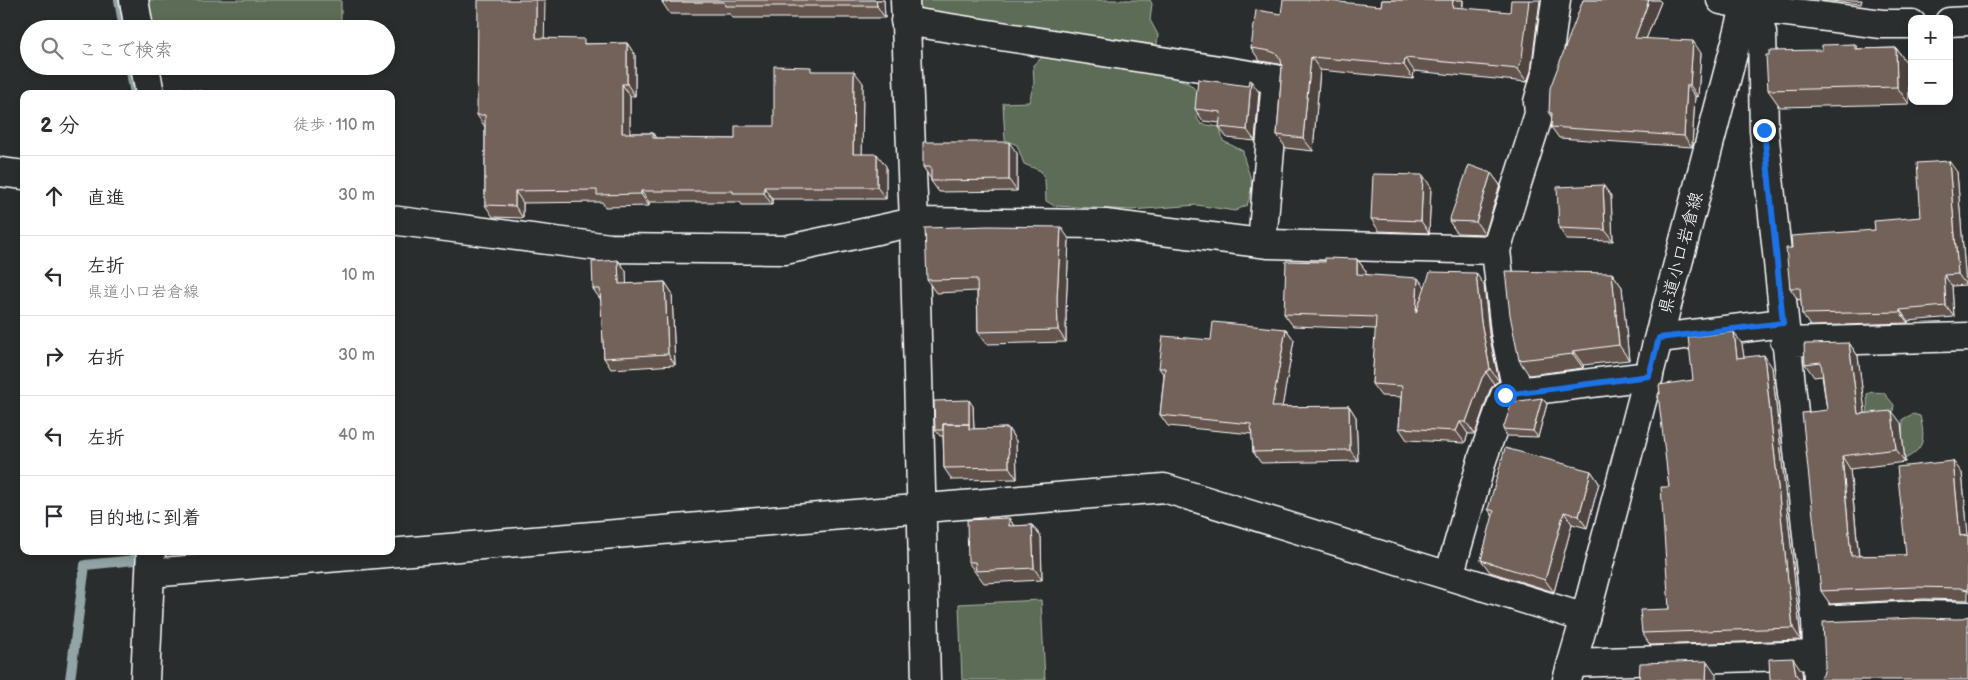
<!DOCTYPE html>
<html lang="ja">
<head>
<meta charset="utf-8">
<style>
  body { margin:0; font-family:"Balsamiq Sans","Klee One",sans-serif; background:#f2f2f3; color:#2b2b33 }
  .controls { position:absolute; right:15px; top:15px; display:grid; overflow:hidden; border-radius:10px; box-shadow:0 2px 8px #0003 }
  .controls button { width:45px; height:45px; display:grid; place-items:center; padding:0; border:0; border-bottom:1px solid #e1e1e2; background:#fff; color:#2b2b33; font:25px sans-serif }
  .stop { position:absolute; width:15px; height:15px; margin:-11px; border:4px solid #1a73e8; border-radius:50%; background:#fff }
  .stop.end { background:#1a73e8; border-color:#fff; box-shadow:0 1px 5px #0008 }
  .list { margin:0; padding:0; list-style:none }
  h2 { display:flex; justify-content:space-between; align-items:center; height:65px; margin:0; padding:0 20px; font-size:21px }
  h2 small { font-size:16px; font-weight:400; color:#7c7c81 }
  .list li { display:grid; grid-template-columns:32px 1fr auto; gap:15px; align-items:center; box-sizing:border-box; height:80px; padding:0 20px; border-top:1px solid #e1e1e2 }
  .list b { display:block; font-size:19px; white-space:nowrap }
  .list p { margin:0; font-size:16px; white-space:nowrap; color:#7c7c81 }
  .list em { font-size:16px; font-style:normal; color:#7c7c81 }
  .icon { flex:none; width:28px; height:28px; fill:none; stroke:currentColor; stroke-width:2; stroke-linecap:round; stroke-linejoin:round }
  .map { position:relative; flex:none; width:1968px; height:680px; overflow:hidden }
  .search { position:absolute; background:#fff; box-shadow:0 2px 8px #0003; left:20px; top:20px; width:375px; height:55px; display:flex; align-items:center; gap:12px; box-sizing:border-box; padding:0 18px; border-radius:28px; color:#7c7c81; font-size:19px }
  .panel { position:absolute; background:#fff; box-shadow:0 2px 8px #0003; left:20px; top:90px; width:375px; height:465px; border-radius:10px }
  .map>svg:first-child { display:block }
  .green { fill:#5c6c56; stroke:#aeb6aa }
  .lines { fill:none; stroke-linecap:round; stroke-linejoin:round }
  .stream { stroke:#92a4a6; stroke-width:10 }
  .minor-casing { stroke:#fff; stroke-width:31 }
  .major-casing { stroke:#fff; stroke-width:31 }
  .minor { stroke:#2a2d2e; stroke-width:28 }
  .major { stroke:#2a2d2e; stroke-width:28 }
  .wall { fill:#63544d; stroke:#fff }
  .shaded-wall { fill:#50453f; stroke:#fff }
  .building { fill:#73625a; stroke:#fff }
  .route { stroke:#1a73e8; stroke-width:6 }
  .labels { text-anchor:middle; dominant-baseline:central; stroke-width:5; stroke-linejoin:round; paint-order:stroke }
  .street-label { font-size:18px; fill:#fff; stroke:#2a2d2e }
</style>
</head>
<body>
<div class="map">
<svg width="1968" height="680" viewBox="0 0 1968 680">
  <rect width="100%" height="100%" fill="#2a2d2e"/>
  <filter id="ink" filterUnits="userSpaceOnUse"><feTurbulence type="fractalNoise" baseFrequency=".02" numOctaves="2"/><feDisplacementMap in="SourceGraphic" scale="10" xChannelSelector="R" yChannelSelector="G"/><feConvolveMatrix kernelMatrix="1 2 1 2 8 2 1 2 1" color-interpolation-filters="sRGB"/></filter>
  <g filter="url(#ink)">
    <!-- green -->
    <path class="green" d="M 147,0 L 341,0 L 341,29 L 151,29 Z
      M 918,0 L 1150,0 L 1152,4 L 1150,20 L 1158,35 L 1156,53 L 930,15 L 918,8 Z
      M 1044,56 L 1171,75 L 1191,85 L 1199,94 L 1197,118 L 1201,124 L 1220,127 L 1223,141 L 1243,151 C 1246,177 1258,176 1247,205 L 1235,211 L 1197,205 L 1131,210 L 1055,206 L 1046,201 L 1045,180 L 1041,171 L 1024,164 L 1017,145 L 1005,140 L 1003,103 L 1029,102 L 1034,83 L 1033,65 Z
      M 1872,392 L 1884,393 L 1894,405 L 1892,417 L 1902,438 L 1903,419 L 1913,414 L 1920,416 C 1926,442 1924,450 1899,462 L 1868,417 L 1867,394 Z
      M 1041,600 L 1045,680 L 962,680 L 959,604 Z"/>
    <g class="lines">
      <!-- stream -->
      <path class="stream" d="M 119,0 L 124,29
        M 130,66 L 135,94
        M 70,680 L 85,565 L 135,560 L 136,551"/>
      <!-- minor casing -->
      <g class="minor-casing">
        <path id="minor" d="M 134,0 L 139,29
          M 905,0 L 914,222 L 926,680
          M 1556,0 L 1546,74 L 1538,102 L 1539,114 L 1496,250 L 1505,332 L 1517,392 L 1649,376
          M 1721,0 L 1771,10 L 1882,24 L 1912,24
          M 1746,6 L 1762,32 L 1764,130 L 1816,620 L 1818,680
          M 905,21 L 1276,79 L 1262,243
          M 1949,22 L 1968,21
          M 145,66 L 150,94
          M 0,172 L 24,175
          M 391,220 L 610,248 L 785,250 L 914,222 L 1105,224 L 1269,244 L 1496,250
          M 1659,338 L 1783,323
          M 1785,342 L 1968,337
          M 150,573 L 1164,488 L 1585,618
          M 1449,576 L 1483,457 L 1505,395 L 1517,392
          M 1816,620 L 1924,615 L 1968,616
          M 1572,663 L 1817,655
          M 145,680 L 151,551"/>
      </g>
      <!-- major casing -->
      <g class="major-casing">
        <path id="major" d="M 1567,680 L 1585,618 L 1747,0"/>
      </g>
      <!-- minor -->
      <use href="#minor" class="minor"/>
      <!-- major -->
      <use href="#major" class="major"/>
    </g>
    <!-- wall -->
    <path class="wall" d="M 884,0 L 885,18 L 733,18 L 730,14 L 670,14 L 662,2 Z
      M 1382,0 L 1463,0 L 1463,8 L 1531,71 L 1527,82 L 1414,71 L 1413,79 L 1320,70 L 1313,151 L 1286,148 L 1277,135 L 1282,65 L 1279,64 L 1260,61 L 1251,48 L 1281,14 L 1381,6 Z
      M 1583,0 L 1659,0 L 1661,2 L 1646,39 L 1701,53 L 1698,97 L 1695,96 L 1692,147 L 1559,138 L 1551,127 L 1552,118 L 1549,113 Z
      M 1821,0 L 1862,0 L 1861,4 Z
      M 544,38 L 587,44 L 627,43 L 635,55 L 635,96 L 630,96 L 630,133 L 653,133 L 656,138 L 735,139 L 774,126 L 813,71 L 863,83 L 862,154 L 886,166 L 886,199 L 772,199 L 772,205 L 742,205 L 740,202 L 649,202 L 649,206 L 605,207 L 602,202 L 523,203 L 523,218 L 493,217 L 485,205 L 485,127 L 477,115 Z
      M 1855,44 L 1858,49 L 1896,48 L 1908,65 L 1909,104 L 1780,107 L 1768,90 L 1822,50 Z
      M 1248,86 L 1259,92 L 1255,141 L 1227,138 L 1219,127 L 1220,123 L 1203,121 L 1195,109 Z
      M 1017,153 L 1017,191 L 939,192 L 931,181 L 931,179 L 923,167 Z
      M 1957,172 L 1966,285 L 1952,286 L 1954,317 L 1908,321 L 1908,323 L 1810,326 L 1802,314 L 1801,299 L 1798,300 L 1790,288 L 1792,248 L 1875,230 L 1921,217 Z
      M 1491,173 L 1500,185 L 1485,234 L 1457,233 L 1449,221 Z
      M 1603,185 L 1611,196 L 1613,241 L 1567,240 L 1559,228 Z
      M 1431,187 L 1429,233 L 1379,231 L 1371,219 Z
      M 1069,239 L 1066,311 L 1066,342 L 987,344 L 978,332 L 977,291 L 936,293 L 927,280 Z
      M 1357,259 L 1366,271 L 1365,274 L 1425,288 L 1484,285 L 1489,334 L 1499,381 L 1494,384 L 1490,390 L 1475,434 L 1468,434 L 1465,443 L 1407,440 L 1399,428 L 1401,397 L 1381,396 L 1372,384 L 1376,329 L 1293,326 L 1284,314 L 1325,262 Z
      M 618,260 L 626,271 L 626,284 L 665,282 L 672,293 L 675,365 L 611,369 L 604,358 L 601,300 L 593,289 Z
      M 1612,273 L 1622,287 L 1629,360 L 1583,365 L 1583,368 L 1529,375 L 1519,360 Z
      M 1286,329 L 1294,340 L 1282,407 L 1349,406 L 1356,417 L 1358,461 L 1261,463 L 1253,452 L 1252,434 L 1168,426 L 1160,415 L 1164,375 L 1159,368 L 1211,340 Z
      M 1849,343 L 1858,356 L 1865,413 L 1901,423 L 1905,462 L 1850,469 L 1859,556 L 1906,555 L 1962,473 L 1968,535 L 1968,600 L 1923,599 L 1830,604 L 1821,591 L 1827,410 L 1822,376 L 1814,377 L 1805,364 Z
      M 1742,344 L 1744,358 L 1772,367 L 1801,640 L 1650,645 L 1642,633 L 1669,609 L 1669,487 L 1660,394 L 1693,380 Z
      M 1542,398 L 1547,404 L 1538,437 L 1507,436 L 1503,429 Z
      M 973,406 L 974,429 L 1008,428 L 1016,441 L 1017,479 L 952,480 L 944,468 L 943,436 L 940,436 L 935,430 Z
      M 1591,471 L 1599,483 L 1587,528 L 1572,524 L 1554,592 L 1490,572 L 1481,560 L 1493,517 L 1488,509 Z
      M 1009,518 L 1014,526 L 1032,525 L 1041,537 L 1042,580 L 984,583 L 978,575 L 977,575 L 968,562 Z"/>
    <!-- shaded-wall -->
    <path class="shaded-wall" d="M 536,0 L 545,0 L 544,50 L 536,38 Z
      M 876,0 L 884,0 L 885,18 L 877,6 Z
      M 1453,0 L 1463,0 L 1461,20 L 1452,7 Z
      M 1529,0 L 1540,0 L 1531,71 L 1527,82 L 1518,69 Z
      M 1649,0 L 1659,0 L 1661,2 L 1642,49 L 1635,38 Z
      M 1693,41 L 1701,53 L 1698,97 L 1690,85 Z
      M 627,43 L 635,55 L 635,96 L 627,84 Z
      M 1896,48 L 1908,65 L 1909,104 L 1897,87 Z
      M 1311,57 L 1320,70 L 1313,151 L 1303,138 Z
      M 1405,58 L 1414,71 L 1413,79 L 1404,65 Z
      M 854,71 L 863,83 L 862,166 L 853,154 Z
      M 1251,81 L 1259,92 L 1255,141 L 1247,130 Z
      M 622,84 L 630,96 L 630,145 L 622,133 Z
      M 1687,85 L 1695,96 L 1692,147 L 1684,136 Z
      M 1009,142 L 1017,153 L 1017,191 L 1009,180 Z
      M 877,154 L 886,166 L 886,199 L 877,187 Z
      M 1949,161 L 1957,172 L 1966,285 L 1958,274 Z
      M 1491,173 L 1500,185 L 1485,234 L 1476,222 Z
      M 1423,175 L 1431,187 L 1429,233 L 1421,221 Z
      M 1603,185 L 1611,196 L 1613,241 L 1605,230 Z
      M 764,187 L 772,199 L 772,205 L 764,193 Z
      M 515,191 L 523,203 L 523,218 L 515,206 Z
      M 641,191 L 649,202 L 649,206 L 641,194 Z
      M 1061,227 L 1069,239 L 1066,311 L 1066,342 L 1058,330 L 1057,298 Z
      M 1357,259 L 1366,271 L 1365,286 L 1357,274 Z
      M 618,260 L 626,271 L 627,295 L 619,284 Z
      M 1476,273 L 1484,285 L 1489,334 L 1499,381 L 1490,369 L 1481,322 Z
      M 1612,273 L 1622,287 L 1629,360 L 1619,345 Z
      M 1944,275 L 1952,286 L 1954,317 L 1946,306 Z
      M 1418,278 L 1427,290 L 1416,313 Z
      M 665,282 L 672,293 L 675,365 L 668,354 Z
      M 1900,310 L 1908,321 L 1908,323 L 1900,312 Z
      M 1286,329 L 1294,340 L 1280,419 L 1272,407 Z
      M 1734,332 L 1742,344 L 1746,370 L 1737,358 Z
      M 1849,343 L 1858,356 L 1867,427 L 1858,414 Z
      M 1573,351 L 1583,365 L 1583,368 L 1573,354 Z
      M 1764,355 L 1772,367 L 1801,640 L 1793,628 Z
      M 1486,372 L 1494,384 L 1490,390 L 1475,434 L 1466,422 L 1482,378 Z
      M 1542,398 L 1547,404 L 1538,437 L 1533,431 Z
      M 969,400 L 973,406 L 974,431 L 969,429 Z
      M 1349,406 L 1356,417 L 1358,461 L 1350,450 Z
      M 1892,411 L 1901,423 L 1905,462 L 1896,449 Z
      M 1460,422 L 1468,434 L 1465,443 L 1456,431 Z
      M 1008,428 L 1016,441 L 1017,479 L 1009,467 Z
      M 1842,456 L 1850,469 L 1860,569 L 1851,556 Z
      M 1953,461 L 1962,473 L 1968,535 L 1960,536 Z
      M 1591,471 L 1599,483 L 1587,528 L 1579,516 Z
      M 1564,512 L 1572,524 L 1554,592 L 1545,580 Z
      M 1009,518 L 1017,531 L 1009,526 Z
      M 1032,525 L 1041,537 L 1042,580 L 1034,568 Z
      M 1793,658 L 1802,671 L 1803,680 L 1799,680 L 1796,675 Z
      M 1707,661 L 1716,674 L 1716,680 L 1706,680 Z"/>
    <!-- building -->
    <path class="building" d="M 478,0 L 536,0 L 536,38 L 584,39 L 584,44 L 627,43 L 627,84 L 622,84 L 622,133 L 653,133 L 653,138 L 735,139 L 735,126 L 774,126 L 774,66 L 811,67 L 811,71 L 854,71 L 853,154 L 877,154 L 877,187 L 764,187 L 764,193 L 733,193 L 733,191 L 641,191 L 641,194 L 597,195 L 597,190 L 515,191 L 515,206 L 485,205 L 485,115 L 477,115 Z
      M 662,0 L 876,0 L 877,6 L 725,6 L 724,2 L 662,2 Z
      M 1283,0 L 1317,0 L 1381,6 L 1382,0 L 1453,0 L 1452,7 L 1510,12 L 1511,0 L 1529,0 L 1522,58 L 1518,69 L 1405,58 L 1404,65 L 1311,57 L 1303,138 L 1277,135 L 1282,67 L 1281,60 L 1277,54 L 1270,51 L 1251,48 L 1256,10 L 1281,14 Z
      M 1583,0 L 1649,0 L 1635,38 L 1693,41 L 1690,85 L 1687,85 L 1684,136 L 1551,127 L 1552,113 L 1549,113 L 1550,88 Z
      M 1855,44 L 1855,49 L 1896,48 L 1897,87 L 1768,90 L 1766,55 L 1769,55 L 1769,51 L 1822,50 L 1822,45 Z
      M 1198,79 L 1248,86 L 1249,80 L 1251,81 L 1247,130 L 1219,127 L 1221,112 L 1195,109 Z
      M 181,88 L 221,94 L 180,94 Z
      M 923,142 L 1009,142 L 1009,180 L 931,181 L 931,167 L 923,167 Z
      M 1949,161 L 1958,274 L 1944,275 L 1946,306 L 1900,310 L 1900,312 L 1802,314 L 1800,288 L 1790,288 L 1786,248 L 1792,248 L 1791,236 L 1875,230 L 1874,221 L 1921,217 L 1917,163 Z
      M 1469,165 L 1491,173 L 1476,222 L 1449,221 Z
      M 1373,174 L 1423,175 L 1421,221 L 1371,219 Z
      M 1603,185 L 1605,230 L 1559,228 L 1557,187 Z
      M 988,226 L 1061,227 L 1057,298 L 1058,330 L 978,332 L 977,279 L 927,280 L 925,228 Z
      M 1325,258 L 1357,259 L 1357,274 L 1418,278 L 1416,313 L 1430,272 L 1476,273 L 1481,322 L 1490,369 L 1486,372 L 1482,378 L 1466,422 L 1460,422 L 1456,431 L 1399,428 L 1402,386 L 1372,384 L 1376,317 L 1284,314 L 1286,261 L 1325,262 Z
      M 618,260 L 619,284 L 665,282 L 668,354 L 604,358 L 600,289 L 593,289 L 592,262 Z
      M 1505,271 L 1612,273 L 1619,345 L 1573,351 L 1573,354 L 1519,360 L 1510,315 Z
      M 1213,322 L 1286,329 L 1272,407 L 1349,406 L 1350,450 L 1253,452 L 1251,424 L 1160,415 L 1165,368 L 1159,368 L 1163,336 L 1211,340 Z
      M 1734,332 L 1737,358 L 1764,355 L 1793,628 L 1642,633 L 1640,610 L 1669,609 L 1661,487 L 1669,487 L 1658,394 L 1660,394 L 1659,385 L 1693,380 L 1688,337 Z
      M 1849,343 L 1858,414 L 1892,411 L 1896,449 L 1842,456 L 1851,556 L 1906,555 L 1897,467 L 1953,461 L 1960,536 L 1968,535 L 1968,591 L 1967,590 L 1960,588 L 1914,587 L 1821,591 L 1802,413 L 1827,410 L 1821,362 L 1805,364 L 1804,344 Z
      M 1542,398 L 1533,431 L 1503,429 L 1512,402 Z
      M 969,400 L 969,424 L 943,424 L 943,430 L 935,430 L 934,401 Z
      M 943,424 L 969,424 L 969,429 L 1008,428 L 1009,467 L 944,468 Z
      M 1505,448 L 1591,471 L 1579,516 L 1564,512 L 1545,580 L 1481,560 L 1494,511 L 1488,509 Z
      M 1009,518 L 1009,526 L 1032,525 L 1034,568 L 976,571 L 975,562 L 968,562 L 967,520 Z
      M 1968,616 L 1968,680 L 1818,680 L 1823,675 L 1825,667 L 1823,622 L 1915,618 L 1959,619 Z
      M 1793,658 L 1796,675 L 1801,680 L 1770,680 L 1769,659 Z
      M 1707,661 L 1706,680 L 1639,680 L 1640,663 Z"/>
  </g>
  <g class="lines" filter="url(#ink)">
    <!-- route -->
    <path class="route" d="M 1505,395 L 1649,376 L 1659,338 L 1783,323 L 1764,130"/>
  </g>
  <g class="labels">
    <!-- street labels -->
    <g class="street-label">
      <text transform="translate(1681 253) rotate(-75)">県道小口岩倉線</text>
    </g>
  </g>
</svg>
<div class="controls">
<button>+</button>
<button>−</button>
</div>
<div class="stop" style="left:1505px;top:395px"></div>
<div class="stop end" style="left:1764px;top:130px"></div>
<div class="search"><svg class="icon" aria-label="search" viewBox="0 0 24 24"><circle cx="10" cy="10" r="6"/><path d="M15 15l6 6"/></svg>ここで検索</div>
<section class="panel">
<h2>2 分<small>徒歩 · 110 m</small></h2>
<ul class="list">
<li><svg class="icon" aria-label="ahead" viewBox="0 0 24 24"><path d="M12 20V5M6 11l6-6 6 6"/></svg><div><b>直進</b></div><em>30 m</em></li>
<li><svg class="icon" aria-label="left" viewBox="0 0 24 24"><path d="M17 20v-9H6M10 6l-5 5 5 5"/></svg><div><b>左折</b><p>県道小口岩倉線</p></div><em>10 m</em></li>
<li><svg class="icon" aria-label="right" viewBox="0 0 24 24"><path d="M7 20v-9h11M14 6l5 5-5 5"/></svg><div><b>右折</b></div><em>30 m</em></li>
<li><svg class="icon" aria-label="left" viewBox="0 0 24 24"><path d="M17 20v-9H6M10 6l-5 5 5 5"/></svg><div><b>左折</b></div><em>40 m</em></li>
<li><svg class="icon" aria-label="arrive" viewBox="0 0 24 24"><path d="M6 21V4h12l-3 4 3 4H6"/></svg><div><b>目的地に到着</b></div></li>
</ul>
</section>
</div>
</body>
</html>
